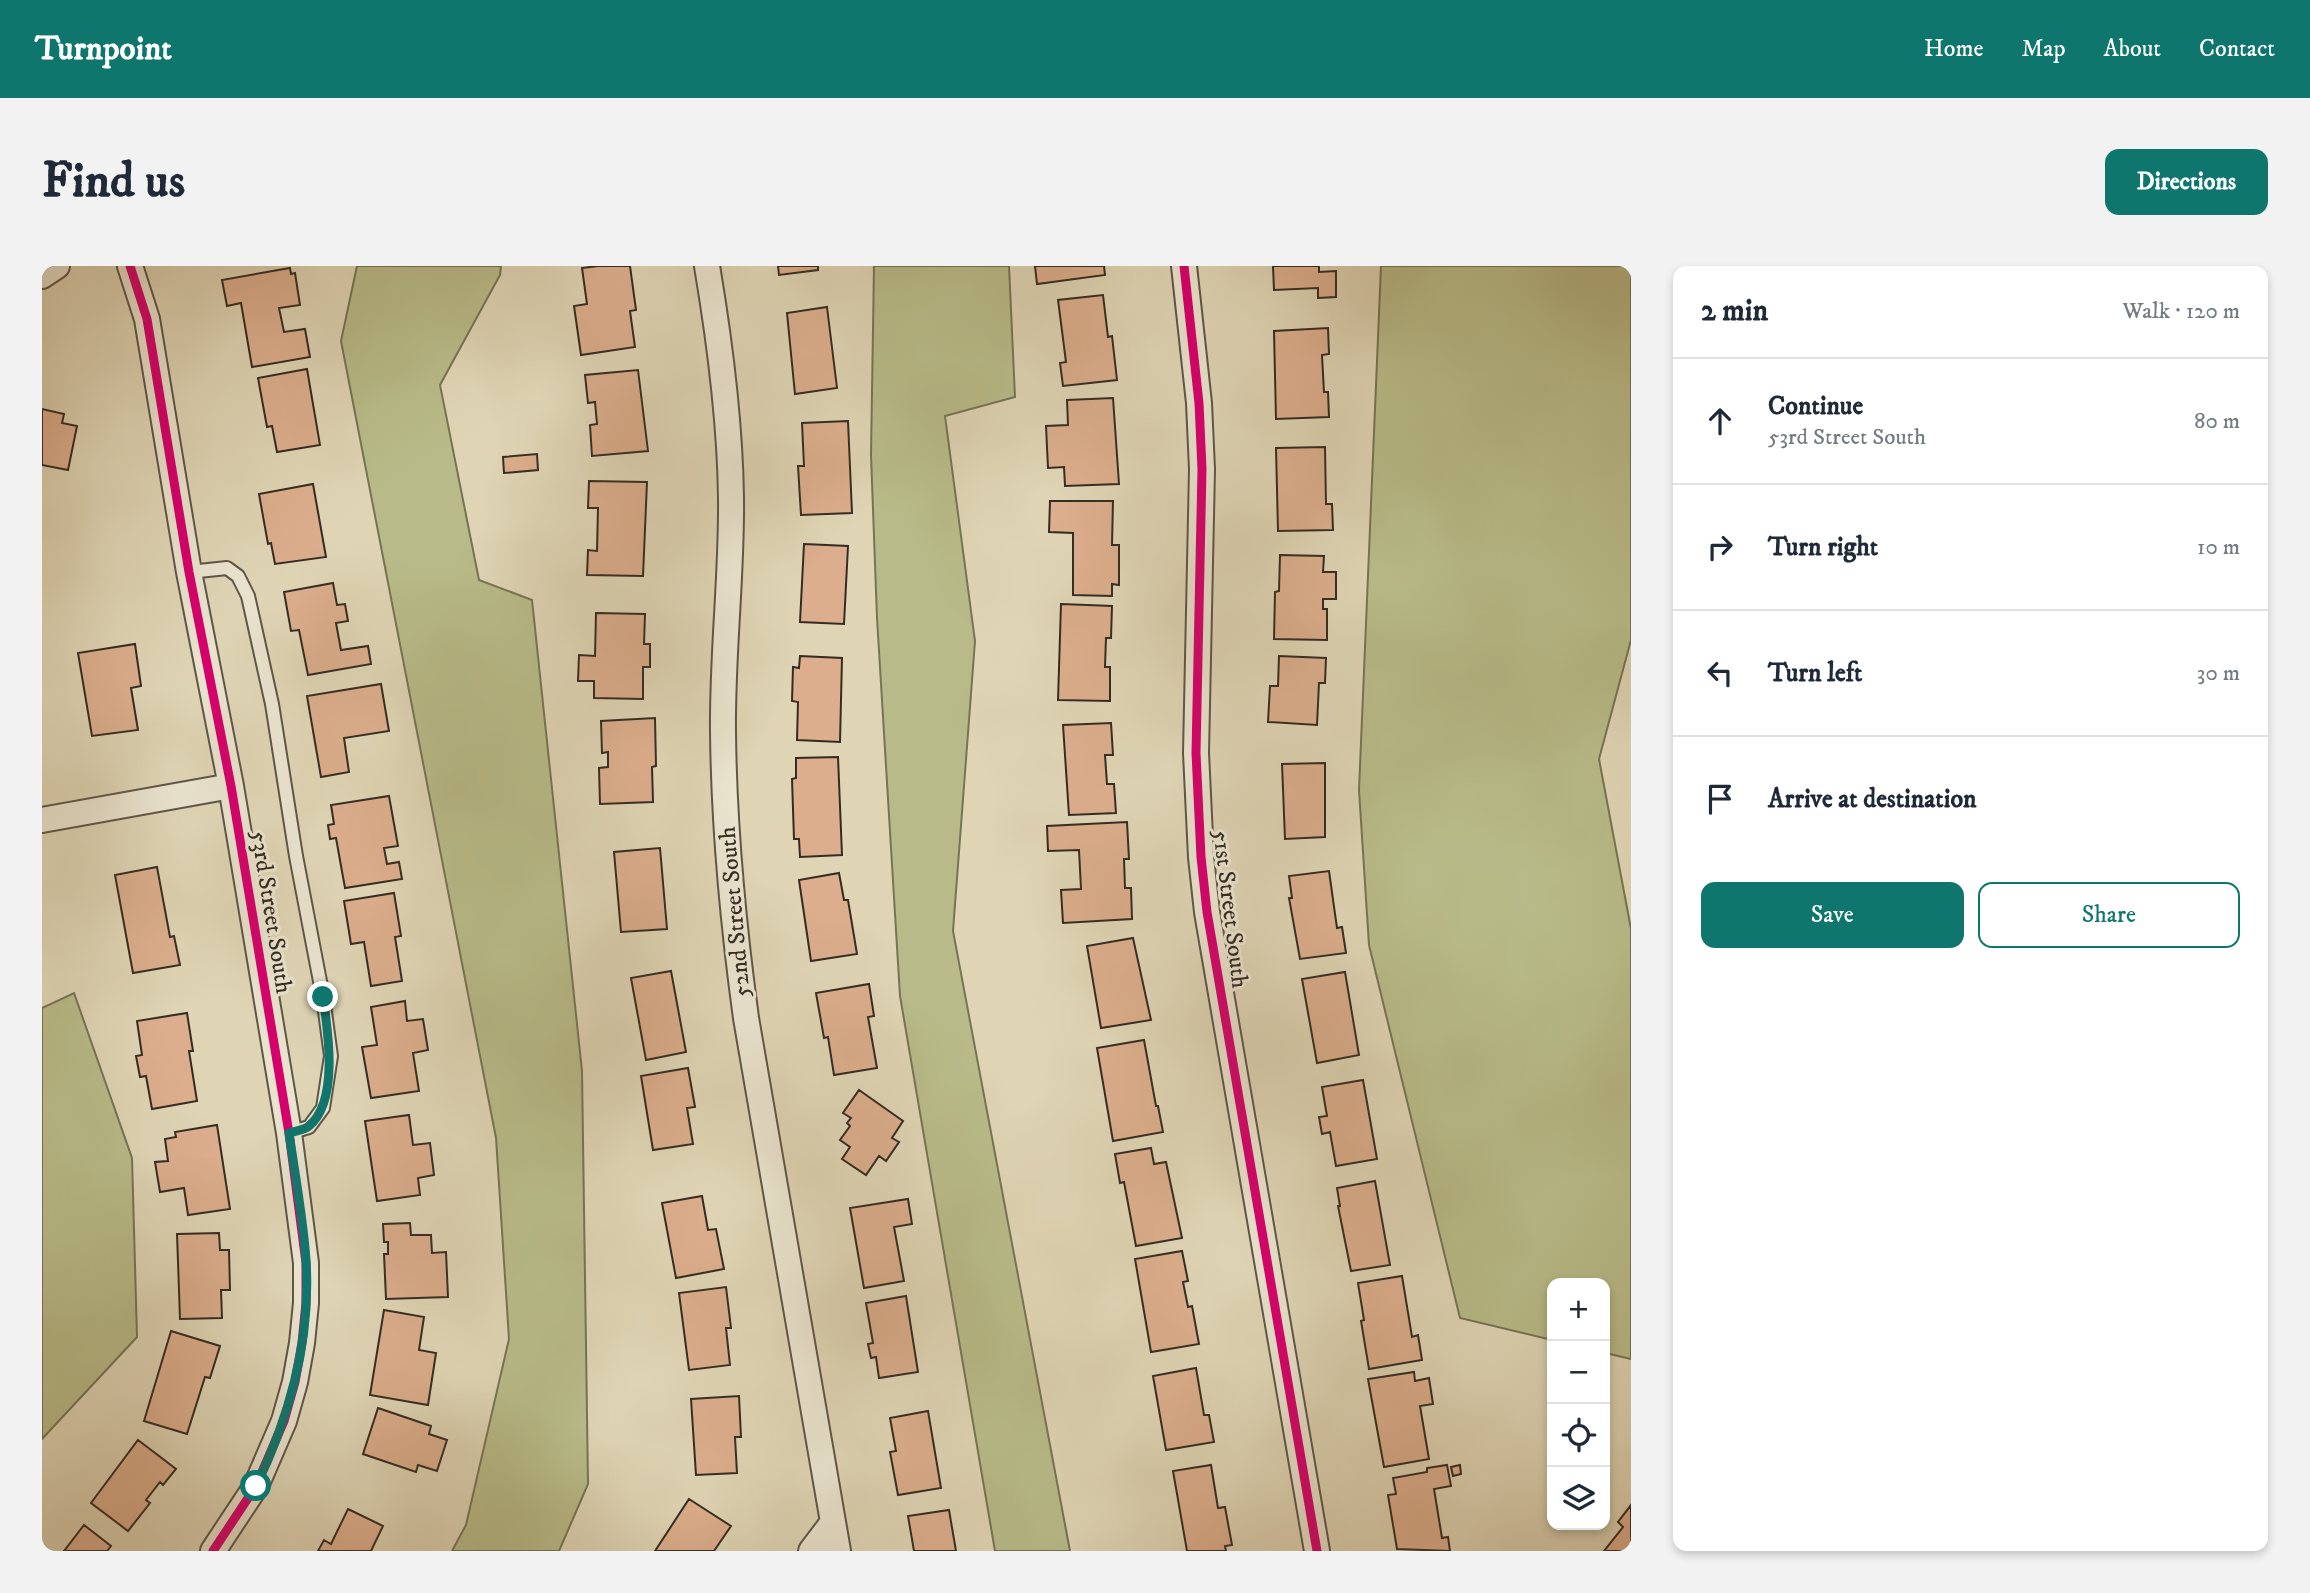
<!DOCTYPE html>
<html lang="en">
<head>
<meta charset="utf-8">
<style>
  body { margin:0; font-family:"IM FELL DW Pica",serif; background:#f2f2f3; color:#1f2937 }
  .controls { position:absolute; right:21px; bottom:21px; display:grid; overflow:hidden; border-radius:14px; box-shadow:0 4px 10px #0003 }
  .controls button { width:63px; height:63px; display:grid; place-items:center; padding:0; border:0; border-bottom:2px solid #e0e1e3; background:#fff; color:#1f2937; font:35px sans-serif }
  .stop { position:absolute; width:21px; height:21px; margin:-16px; border:5px solid #0f766e; border-radius:50%; background:#fff }
  .stop.end { background:#0f766e; border-color:#fff; box-shadow:0 2px 7px #0008 }
  .list { margin:0; padding:0; list-style:none }
  h2 { display:flex; justify-content:space-between; align-items:center; height:91px; margin:0; padding:0 28px; font-size:30px }
  h2 small { font-size:23px; font-weight:400; color:#747a83 }
  .list li { display:grid; grid-template-columns:46px 1fr auto; gap:21px; align-items:center; box-sizing:border-box; height:126px; padding:0 28px; border-top:2px solid #e0e1e3 }
  .list b { display:block; font-size:26px; white-space:nowrap }
  .list p { margin:0; font-size:23px; white-space:nowrap; color:#747a83 }
  .list em { font-size:23px; font-style:normal; color:#747a83 }
  .actions { display:flex; gap:14px; padding:21px 28px }
  .actions a { flex:1; padding:16px 0; border:2px solid #0f766e; border-radius:14px; text-align:center; font-size:24px; color:#0f766e }
  .actions .main { background:#0f766e; color:#fff }
  .icon { flex:none; width:38px; height:38px; fill:none; stroke:currentColor; stroke-width:2; stroke-linecap:round; stroke-linejoin:round }
  .map { position:relative; flex:none; width:1589px; height:1285px; overflow:hidden; border-radius:14px }
  header { display:flex; align-items:center; gap:42px; box-sizing:border-box; height:98px; padding:0 35px; background:#0f766e; color:#fff }
  header strong { font-size:33px }
  nav { display:flex; gap:38px; margin-inline-start:auto; font-size:24px }
  .intro { display:flex; align-items:center; justify-content:space-between; box-sizing:border-box; height:168px; padding:0 42px }
  h1 { margin:0; font-size:49px }
  .button { padding:18px 32px; border-radius:14px; background:#0f766e; color:#fff; font-size:24px; font-weight:700 }
  main { display:flex; gap:42px; padding:0 42px }
  aside { flex:1; background:#fff; border-radius:14px; box-shadow:0 4px 10px #0003 }
  .map>svg:first-child { display:block }
  .green { fill:#b8bb89; stroke:#767456; stroke-width:2 }
  .building { fill:#dcae8d; stroke:#342c23; stroke-width:2 }
  .lines { fill:none; stroke-linecap:round; stroke-linejoin:round }
  .lane-casing { stroke:#5f5648; stroke-width:16 }
  .street-casing { stroke:#5f5648; stroke-width:28 }
  .lane { stroke:#eae4cf; stroke-width:12 }
  .street { stroke:#eae4cf; stroke-width:24 }
  .cycleway-casing { stroke:#eae4cf; stroke-width:13 }
  .cycleway { stroke:#d6006c; stroke-width:9 }
  .route { stroke:#0f766e; stroke-width:9 }
  .labels { text-anchor:middle; dominant-baseline:central; stroke-width:6; stroke-linejoin:round; paint-order:stroke }
  .street-label { font-size:24px; fill:#342c23; stroke:#eae4cf }
</style>
</head>
<body>
<header>
<strong>Turnpoint</strong>
<nav><a>Home</a><a>Map</a><a>About</a><a>Contact</a></nav>
</header>
<div class="intro"><h1>Find us</h1><a class="button">Directions</a></div>
<main>
<div class="map">
<svg width="1589" height="1285" viewBox="0 0 1589 1285">
  <rect width="100%" height="100%" fill="#dfd5b5"/>
  <filter id="stains"><feTurbulence type="fractalNoise" baseFrequency=".00286" numOctaves="4"/><feColorMatrix values="0 0 0 0 .2 0 0 0 0 .09 0 0 0 0 .02 0 0 0 .5 -.17"/></filter>
  <radialGradient id="worn" r=".72"><stop offset=".6" stop-color="#630" stop-opacity="0"/><stop offset="1" stop-color="#630" stop-opacity=".3"/></radialGradient>
  <!-- green -->
  <path class="green" d="M 315,0 L 459,0 L 458,9 L 398,119 L 437,314 L 490,334 L 540,805 L 546,1218 L 517,1285 L 410,1285 L 424,1259 L 467,1073 L 454,872 L 299,75 Z
    M 832,0 L 967,0 L 973,131 L 903,150 L 933,375 L 911,665 L 1028,1285 L 953,1285 L 858,730 L 835,352 L 829,189 Z
    M 1339,0 L 1589,0 L 1589,374 L 1557,493 L 1589,663 L 1589,1093 L 1563,1087 L 1563,1017 L 1510,1017 L 1510,1074 L 1418,1052 L 1327,679 L 1317,524 Z
    M 32,727 L 90,892 L 95,1071 L 0,1173 L 0,742 Z"/>
  <!-- building -->
  <path class="building" d="M 556,0 L 588,0 L 594,44 L 588,45 L 593,81 L 539,89 L 532,40 L 545,38 L 540,2 Z
    M 736,0 L 776,0 L 776,4 L 737,9 Z
    M 993,0 L 1062,0 L 1063,9 L 995,18 Z
    M 1231,0 L 1277,0 L 1277,6 L 1294,5 L 1294,31 L 1276,32 L 1276,22 L 1232,24 Z
    M 248,2 L 249,8 L 253,7 L 258,39 L 237,42 L 242,66 L 263,63 L 268,91 L 210,101 L 199,37 L 185,40 L 180,14 Z
    M 1061,29 L 1066,71 L 1070,70 L 1075,114 L 1021,120 L 1018,97 L 1024,96 L 1016,34 Z
    M 785,41 L 795,122 L 753,128 L 745,47 Z
    M 1286,62 L 1287,88 L 1280,89 L 1282,126 L 1286,126 L 1287,151 L 1234,153 L 1232,65 Z
    M 265,103 L 278,179 L 235,186 L 230,160 L 225,161 L 216,112 Z
    M 596,104 L 606,185 L 550,190 L 548,159 L 555,158 L 553,136 L 546,137 L 543,109 Z
    M 1071,132 L 1077,218 L 1023,220 L 1022,201 L 1006,202 L 1004,160 L 1026,159 L 1025,134 Z
    M 0,143 L 22,148 L 20,157 L 35,160 L 26,204 L 0,199 Z
    M 806,155 L 810,247 L 759,249 L 756,200 L 762,200 L 760,157 Z
    M 1283,181 L 1284,238 L 1290,238 L 1291,264 L 1236,265 L 1234,182 Z
    M 495,188 L 496,204 L 462,207 L 461,191 Z
    M 547,215 L 605,216 L 601,310 L 545,309 L 546,284 L 555,285 L 556,242 L 546,242 Z
    M 271,218 L 284,291 L 233,298 L 229,277 L 226,278 L 217,228 Z
    M 1008,235 L 1071,235 L 1070,279 L 1077,279 L 1077,319 L 1070,318 L 1070,330 L 1031,329 L 1031,267 L 1007,266 Z
    M 762,278 L 806,280 L 802,358 L 758,356 Z
    M 1238,289 L 1282,290 L 1281,306 L 1294,306 L 1294,333 L 1281,333 L 1281,343 L 1285,343 L 1285,374 L 1232,373 L 1233,326 L 1237,325 Z
    M 291,317 L 295,339 L 303,338 L 306,355 L 294,357 L 299,384 L 326,380 L 329,398 L 266,409 L 257,364 L 249,365 L 242,326 Z
    M 1019,338 L 1070,340 L 1069,372 L 1064,372 L 1063,401 L 1068,401 L 1068,435 L 1016,434 Z
    M 554,347 L 603,348 L 602,378 L 608,378 L 608,401 L 601,401 L 601,433 L 552,432 L 552,415 L 536,415 L 537,389 L 553,390 Z
    M 93,378 L 99,420 L 89,422 L 96,464 L 50,470 L 36,387 Z
    M 758,390 L 800,392 L 798,476 L 755,474 L 756,436 L 750,435 L 751,401 L 757,402 Z
    M 1237,390 L 1284,392 L 1283,417 L 1277,417 L 1275,459 L 1226,456 L 1228,420 L 1236,420 Z
    M 339,418 L 347,465 L 302,472 L 307,506 L 279,511 L 265,430 Z
    M 613,452 L 614,500 L 610,501 L 611,536 L 558,538 L 557,502 L 566,501 L 566,486 L 560,487 L 559,455 Z
    M 1069,457 L 1071,489 L 1063,489 L 1065,518 L 1072,518 L 1074,547 L 1027,549 L 1021,459 Z
    M 796,491 L 800,589 L 758,591 L 757,573 L 752,573 L 750,513 L 754,512 L 754,492 Z
    M 1283,497 L 1283,571 L 1243,573 L 1240,498 Z
    M 347,530 L 356,580 L 342,582 L 345,598 L 357,596 L 360,613 L 303,622 L 294,572 L 288,573 L 286,559 L 292,558 L 289,539 Z
    M 1085,556 L 1087,593 L 1082,593 L 1083,622 L 1089,622 L 1090,653 L 1021,657 L 1019,624 L 1039,623 L 1037,584 L 1006,585 L 1005,560 Z
    M 618,582 L 625,663 L 579,666 L 572,586 Z
    M 115,601 L 128,671 L 132,670 L 138,699 L 91,707 L 73,609 Z
    M 1287,605 L 1295,662 L 1300,661 L 1304,687 L 1258,693 L 1247,632 L 1250,632 L 1247,610 Z
    M 797,607 L 802,634 L 806,634 L 815,688 L 769,695 L 757,614 Z
    M 352,627 L 359,670 L 353,671 L 360,715 L 329,720 L 322,676 L 309,678 L 302,635 Z
    M 1091,672 L 1109,754 L 1059,762 L 1045,680 Z
    M 629,705 L 644,786 L 604,794 L 589,712 Z
    M 1303,706 L 1317,789 L 1275,797 L 1260,713 Z
    M 827,718 L 832,750 L 826,751 L 835,802 L 792,809 L 786,771 L 782,772 L 774,727 Z
    M 363,735 L 365,755 L 381,753 L 386,784 L 371,787 L 377,825 L 329,832 L 320,781 L 335,779 L 329,741 Z
    M 145,747 L 151,785 L 147,785 L 155,835 L 110,843 L 104,810 L 98,811 L 94,790 L 100,789 L 95,755 Z
    M 1102,774 L 1114,840 L 1116,840 L 1121,866 L 1071,875 L 1055,782 Z
    M 646,802 L 653,841 L 645,842 L 651,878 L 611,884 L 599,810 Z
    M 1321,814 L 1335,893 L 1294,900 L 1288,866 L 1280,868 L 1277,851 L 1285,850 L 1280,821 Z
    M 817,824 L 861,855 L 850,872 L 857,876 L 844,895 L 837,890 L 824,909 L 800,893 L 808,881 L 798,874 L 808,860 L 805,857 L 809,852 L 801,847 Z
    M 367,849 L 371,879 L 388,877 L 392,909 L 376,912 L 378,929 L 335,935 L 323,855 Z
    M 175,859 L 188,943 L 146,949 L 142,922 L 118,926 L 113,896 L 126,895 L 123,873 L 134,871 L 133,866 Z
    M 1109,882 L 1112,898 L 1124,896 L 1140,972 L 1094,980 L 1082,916 L 1078,917 L 1073,888 Z
    M 1333,915 L 1348,999 L 1309,1005 L 1296,940 L 1298,940 L 1295,922 Z
    M 660,930 L 666,964 L 674,963 L 682,1003 L 634,1012 L 620,937 Z
    M 866,933 L 870,958 L 852,961 L 862,1015 L 822,1022 L 808,942 Z
    M 368,957 L 369,969 L 389,969 L 390,987 L 404,986 L 406,1031 L 344,1033 L 342,988 L 346,988 L 346,976 L 342,976 L 341,958 Z
    M 177,967 L 178,984 L 187,984 L 188,1024 L 179,1024 L 180,1052 L 138,1053 L 135,968 Z
    M 1140,985 L 1146,1015 L 1141,1016 L 1146,1041 L 1150,1040 L 1157,1078 L 1109,1086 L 1093,993 Z
    M 1360,1010 L 1370,1071 L 1376,1069 L 1380,1094 L 1327,1103 L 1319,1055 L 1322,1054 L 1316,1017 Z
    M 684,1021 L 689,1062 L 684,1062 L 688,1099 L 647,1104 L 637,1027 Z
    M 864,1030 L 876,1106 L 837,1112 L 834,1091 L 829,1092 L 826,1078 L 831,1077 L 824,1037 Z
    M 342,1044 L 382,1051 L 377,1084 L 394,1087 L 386,1139 L 328,1129 Z
    M 129,1065 L 178,1080 L 168,1112 L 163,1111 L 145,1168 L 102,1155 Z
    M 1154,1102 L 1162,1149 L 1167,1149 L 1172,1176 L 1124,1184 L 1111,1110 Z
    M 1372,1106 L 1373,1115 L 1387,1112 L 1391,1138 L 1378,1140 L 1387,1193 L 1342,1201 L 1326,1113 Z
    M 697,1130 L 699,1171 L 693,1171 L 695,1207 L 654,1209 L 649,1133 Z
    M 336,1142 L 389,1160 L 387,1168 L 405,1174 L 395,1205 L 376,1199 L 374,1206 L 321,1188 Z
    M 886,1145 L 899,1222 L 856,1229 L 848,1186 L 854,1185 L 848,1152 Z
    M 96,1174 L 134,1203 L 121,1219 L 118,1216 L 104,1234 L 108,1237 L 86,1265 L 49,1237 Z
    M 1169,1199 L 1176,1242 L 1183,1241 L 1190,1279 L 1183,1280 L 1184,1285 L 1145,1285 L 1131,1205 Z
    M 1405,1199 L 1409,1220 L 1392,1223 L 1400,1272 L 1406,1271 L 1408,1285 L 1355,1283 L 1346,1229 L 1354,1228 L 1351,1212 L 1385,1206 L 1385,1202 Z
    M 1418,1199 L 1419,1208 L 1411,1210 L 1409,1201 Z
    M 647,1233 L 689,1260 L 672,1285 L 613,1285 Z
    M 1589,1239 L 1589,1285 L 1562,1285 L 1581,1261 L 1576,1256 Z
    M 306,1243 L 341,1260 L 329,1285 L 276,1285 L 282,1274 L 289,1278 Z
    M 907,1244 L 914,1285 L 872,1285 L 866,1250 Z
    M 42,1259 L 69,1280 L 65,1285 L 22,1285 Z"/>
  <g class="lines">
    <!-- lane casing -->
    <g class="lane-casing">
      <path id="lane" d="M 147,306 L 185,302 L 196,310 L 206,330 L 230,438 L 254,590 L 281,731 L 289,790 L 281,842 L 267,861 L 247,867"/>
    </g>
    <!-- street casing -->
    <g class="street-casing">
      <path id="street" d="M 88,0 L 105,53 L 147,306 L 189,520 L 247,867 L 264,997 L 264,1037 L 260,1077 L 253,1116 L 242,1155 L 214,1220 L 171,1285
        M 665,0 C 678,77 688,154 689,232 C 690,310 680,388 681,466 C 682,562 691,657 704,752 L 796,1285
        M 1142,0 L 1157,137 L 1160,203 L 1154,487 L 1159,591 L 1165,646 L 1275,1285
        M 0,10 L 15,0
        M 0,554 L 189,520
        M 769,1285 L 791,1256"/>
    </g>
    <!-- lane -->
    <use href="#lane" class="lane"/>
    <!-- street -->
    <use href="#street" class="street"/>
    <!-- cycleway casing -->
    <g class="cycleway-casing">
      <path id="cycleway" d="M 88,0 L 105,53 L 147,306 L 189,520 L 247,867 L 264,997 L 264,1037 L 260,1077 L 253,1116 L 242,1155 L 214,1220 L 171,1285
        M 1142,0 L 1157,137 L 1160,203 L 1154,487 L 1159,591 L 1165,646 L 1275,1285"/>
    </g>
    <!-- cycleway -->
    <use href="#cycleway" class="cycleway"/>
  </g>
  <g class="lines">
    <!-- route -->
    <path class="route" d="M 214,1220 C 248,1150 269,1073 264,994 C 261,951 253,909 247,867 C 253,865 263,864 267,860 C 297,835 286,765 281,731"/>
  </g>
  <g class="labels">
    <!-- street labels -->
    <g class="street-label">
      <text transform="translate(1188 643) rotate(83)">51st Street South</text>
      <text transform="translate(229 646) rotate(81)">53rd Street South</text>
      <text transform="translate(693 646) rotate(-95)">52nd Street South</text>
    </g>
  </g>
  <rect width="100%" height="100%" filter="url(#stains)"/>
  <rect width="100%" height="100%" fill="url(#worn)"/>
</svg>
<div class="controls">
<button>+</button>
<button>−</button>
<button><svg class="icon" aria-label="locate" viewBox="0 0 24 24"><circle cx="12" cy="12" r="6"/><path d="M12 2v4M12 18v4M2 12h4M18 12h4"/></svg></button>
<button><svg class="icon" aria-label="layers" viewBox="0 0 24 24"><path d="M12 4l9 5-9 5-9-5zM3 14l9 5 9-5"/></svg></button>
</div>
<div class="stop" style="left:214px;top:1220px"></div>
<div class="stop end" style="left:281px;top:731px"></div>
</div>
<aside>
<h2>2 min<small>Walk · 120 m</small></h2>
<ul class="list">
<li><svg class="icon" aria-label="ahead" viewBox="0 0 24 24"><path d="M12 20V5M6 11l6-6 6 6"/></svg><div><b>Continue</b><p>53rd Street South</p></div><em>80 m</em></li>
<li><svg class="icon" aria-label="right" viewBox="0 0 24 24"><path d="M7 20v-9h11M14 6l5 5-5 5"/></svg><div><b>Turn right</b></div><em>10 m</em></li>
<li><svg class="icon" aria-label="left" viewBox="0 0 24 24"><path d="M17 20v-9H6M10 6l-5 5 5 5"/></svg><div><b>Turn left</b></div><em>30 m</em></li>
<li><svg class="icon" aria-label="arrive" viewBox="0 0 24 24"><path d="M6 21V4h12l-3 4 3 4H6"/></svg><div><b>Arrive at destination</b></div></li>
</ul>
<div class="actions"><a class="main">Save</a><a>Share</a></div>
</aside>
</main>
</body>
</html>
